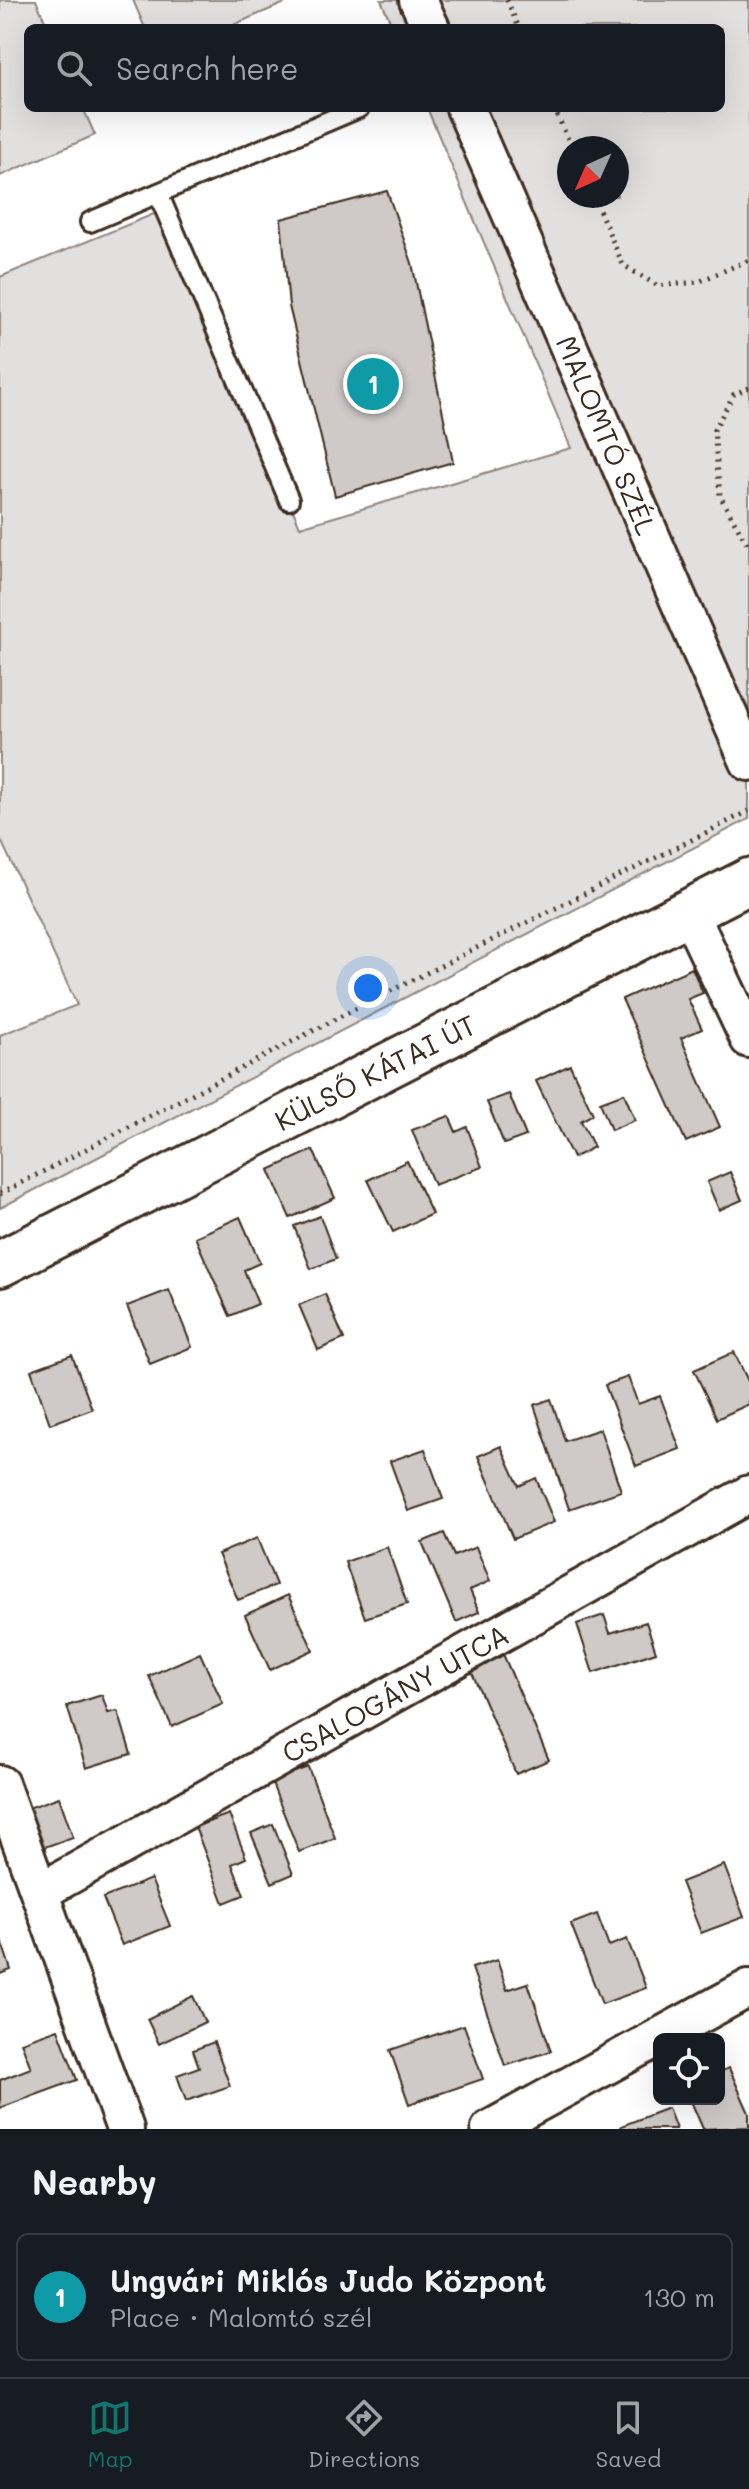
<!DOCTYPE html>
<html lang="en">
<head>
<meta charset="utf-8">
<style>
  body { margin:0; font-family:Mali,sans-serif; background:#20242c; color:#f1f3f6 }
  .controls { position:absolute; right:24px; bottom:24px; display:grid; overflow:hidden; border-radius:12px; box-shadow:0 8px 32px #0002 }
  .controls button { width:72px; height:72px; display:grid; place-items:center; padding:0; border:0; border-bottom:2px solid #363941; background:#171b24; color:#f1f3f6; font:40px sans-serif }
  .compass { position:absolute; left:557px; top:136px; width:72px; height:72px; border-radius:50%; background:#171b24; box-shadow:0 8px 32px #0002; rotate:225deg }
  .you { position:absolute; left:368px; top:988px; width:28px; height:28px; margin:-20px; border:6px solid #fff; border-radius:50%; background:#1a73e8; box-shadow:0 0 0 12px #1a73e833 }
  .badge { display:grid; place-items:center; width:52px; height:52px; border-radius:50%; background:#0f766e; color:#fff; font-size:26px; font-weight:700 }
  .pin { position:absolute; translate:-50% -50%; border:4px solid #fff; box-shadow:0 2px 8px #0006 }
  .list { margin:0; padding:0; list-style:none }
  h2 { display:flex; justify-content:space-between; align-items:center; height:104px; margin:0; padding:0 32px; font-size:34px }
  h2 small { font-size:26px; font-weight:400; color:#9ea1a6 }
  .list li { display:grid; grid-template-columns:52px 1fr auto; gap:24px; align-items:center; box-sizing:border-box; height:128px; margin:0 16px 16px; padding:0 16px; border:2px solid #363941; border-radius:12px }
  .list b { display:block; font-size:30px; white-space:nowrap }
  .list p { margin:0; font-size:26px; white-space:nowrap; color:#9ea1a6 }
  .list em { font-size:26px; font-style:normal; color:#9ea1a6 }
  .icon { flex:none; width:44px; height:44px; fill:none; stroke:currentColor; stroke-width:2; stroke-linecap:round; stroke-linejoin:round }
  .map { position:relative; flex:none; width:749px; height:2129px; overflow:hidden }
  .search { position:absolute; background:#171b24; box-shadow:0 8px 32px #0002; left:24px; right:24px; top:24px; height:88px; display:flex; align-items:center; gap:20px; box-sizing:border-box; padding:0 28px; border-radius:12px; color:#9ea1a6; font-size:30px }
  .sheet { height:248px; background:#171b24 }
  nav { display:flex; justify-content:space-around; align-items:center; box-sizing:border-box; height:112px; border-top:2px solid #363941; background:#171b24; font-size:22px; color:#9ea1a6 }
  nav a { display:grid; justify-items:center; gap:4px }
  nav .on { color:#0f766e }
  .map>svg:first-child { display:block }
  .green { fill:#e2e0de; stroke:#8e857e; stroke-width:2; fill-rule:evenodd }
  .building { fill:#cfcac7; stroke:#3b2a1e; stroke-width:2 }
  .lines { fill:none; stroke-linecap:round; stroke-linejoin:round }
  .lane-casing { stroke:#3b2a1e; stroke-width:24 }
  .street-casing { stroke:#3b2a1e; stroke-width:42 }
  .secondary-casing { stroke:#3b2a1e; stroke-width:50 }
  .path { stroke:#3b2a1e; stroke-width:5; stroke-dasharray:2 6; stroke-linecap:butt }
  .lane { stroke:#fff; stroke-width:18 }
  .street { stroke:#fff; stroke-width:36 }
  .secondary { stroke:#fff; stroke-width:44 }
  .labels { text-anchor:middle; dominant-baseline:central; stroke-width:6; stroke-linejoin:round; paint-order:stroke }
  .street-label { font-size:28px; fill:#3b2a1e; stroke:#fff }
</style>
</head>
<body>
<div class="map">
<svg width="749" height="2129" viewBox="0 0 749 2129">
  <rect width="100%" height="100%" fill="#fff"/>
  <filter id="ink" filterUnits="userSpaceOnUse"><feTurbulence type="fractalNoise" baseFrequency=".0125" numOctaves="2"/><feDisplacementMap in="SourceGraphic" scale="16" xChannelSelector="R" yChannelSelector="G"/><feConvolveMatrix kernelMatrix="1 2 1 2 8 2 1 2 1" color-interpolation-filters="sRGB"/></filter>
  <g filter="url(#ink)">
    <!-- green -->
    <path class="green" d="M 0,0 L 36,0 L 48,28 L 28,28 L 28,108 L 83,108 L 95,135 L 0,176 Z
      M 133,0 L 292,0 L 226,28 L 145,28 Z
      M 381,0 L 749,0 L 749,819 L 0,1208 L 0,1035 L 77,1005 L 0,838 L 0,277 L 166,209 L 300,527 L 571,448 L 427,108 L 721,108 L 721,28 L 393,28 ZM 569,148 L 617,148 L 617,196 L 569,196 Z"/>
    <!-- building -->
    <path class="building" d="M 387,191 L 412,263 L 453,462 L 335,496 L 289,306 L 281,219 Z
      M 692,968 L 703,993 L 688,999 L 702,1029 L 681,1038 L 720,1127 L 686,1142 L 622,999 Z
      M 570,1065 L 593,1114 L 581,1121 L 594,1147 L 573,1158 L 536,1081 Z
      M 624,1093 L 635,1120 L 611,1130 L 600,1102 Z
      M 509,1094 L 526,1136 L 504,1144 L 487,1102 Z
      M 449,1116 L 456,1132 L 467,1127 L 482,1167 L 434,1185 L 412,1130 Z
      M 313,1150 L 335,1198 L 290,1218 L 269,1170 Z
      M 407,1161 L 432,1214 L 393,1232 L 368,1180 Z
      M 730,1172 L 742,1200 L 719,1210 L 707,1182 Z
      M 320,1216 L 336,1259 L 311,1269 L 294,1226 Z
      M 240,1217 L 260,1263 L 244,1270 L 258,1304 L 230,1316 L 195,1237 Z
      M 169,1290 L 192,1347 L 150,1364 L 127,1306 Z
      M 325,1294 L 344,1339 L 318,1350 L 299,1305 Z
      M 734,1352 L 749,1383 L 749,1404 L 717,1419 L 694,1370 Z
      M 72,1355 L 92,1409 L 50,1424 L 31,1370 Z
      M 628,1377 L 638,1404 L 660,1396 L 680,1449 L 636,1466 L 605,1385 Z
      M 551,1399 L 565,1441 L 600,1429 L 621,1491 L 569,1509 L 534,1405 Z
      M 501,1446 L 519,1486 L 536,1478 L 554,1522 L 513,1539 L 478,1456 Z
      M 425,1449 L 443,1499 L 408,1511 L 390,1461 Z
      M 444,1533 L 454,1556 L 476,1547 L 490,1581 L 470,1590 L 479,1612 L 456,1622 L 422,1542 Z
      M 257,1538 L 276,1585 L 238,1600 L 218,1554 Z
      M 387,1547 L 407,1604 L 365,1618 L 345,1562 Z
      M 288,1595 L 313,1650 L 270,1670 L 245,1615 Z
      M 604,1615 L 610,1633 L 646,1622 L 656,1652 L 593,1673 L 577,1624 Z
      M 200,1653 L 223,1704 L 172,1727 L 149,1676 Z
      M 503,1654 L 549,1760 L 516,1774 L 470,1668 Z
      M 102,1695 L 108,1713 L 118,1711 L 131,1754 L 86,1768 L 67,1706 Z
      M 308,1767 L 335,1838 L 299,1852 L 271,1781 Z
      M 59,1797 L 73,1837 L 42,1848 L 28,1808 Z
      M 229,1814 L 246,1858 L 232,1864 L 244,1895 L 224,1903 L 195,1827 Z
      M 273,1824 L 293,1874 L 272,1883 L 251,1833 Z
      M 724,1865 L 744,1917 L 701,1933 L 681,1882 Z
      M 151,1879 L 170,1926 L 122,1945 L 103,1898 Z
      M 597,1914 L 609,1946 L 627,1939 L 646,1988 L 602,2004 L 571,1924 Z
      M 0,1937 L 11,1970 L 0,1974 Z
      M 497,1960 L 507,1990 L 528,1983 L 551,2051 L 505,2066 L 472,1968 Z
      M 193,1996 L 205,2022 L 159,2044 L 147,2019 Z
      M 464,2025 L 483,2079 L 409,2104 L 390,2050 Z
      M 58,2029 L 77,2080 L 0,2108 L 0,2080 L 31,2068 L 21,2042 Z
      M 214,2042 L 230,2086 L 186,2101 L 177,2075 L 199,2067 L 193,2050 Z
      M 729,2068 L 749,2113 L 749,2127 L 703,2129 L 690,2099 L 719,2099 L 719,2072 Z
      M 668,2108 L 676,2129 L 622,2129 L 621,2126 Z"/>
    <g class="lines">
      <!-- lane casing -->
      <g class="lane-casing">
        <path id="lane" d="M 158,193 L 289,500
          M 90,222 L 359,108"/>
      </g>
      <!-- street casing -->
      <g class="street-casing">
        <path id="street" d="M 418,0 L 431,28
          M 465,108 L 749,762
          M 689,912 L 749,1039
          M 0,1784 L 125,2129
          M 40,1892 L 749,1494
          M 490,2129 L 749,1988"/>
      </g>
      <!-- secondary casing -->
      <g class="secondary-casing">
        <path id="secondary" d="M 0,1264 L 749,881"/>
      </g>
      <!-- path -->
      <path class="path" d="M 507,0 L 519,28
        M 554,108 L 572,148
        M 593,196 L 623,265 L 658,286 L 698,282 L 749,260
        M 749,388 L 734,394 L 714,430 L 720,496 L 749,547
        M 0,1194 L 353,1010 L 749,811"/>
      <!-- lane -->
      <use href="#lane" class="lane"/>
      <!-- street -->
      <use href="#street" class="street"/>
      <!-- secondary -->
      <use href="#secondary" class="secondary"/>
    </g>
  </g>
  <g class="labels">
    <!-- street labels -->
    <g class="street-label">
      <text transform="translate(607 435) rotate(67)">MALOMTÓ SZÉL</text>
      <text transform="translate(375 1072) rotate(-27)">KÜLSŐ KÁTAI ÚT</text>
      <text transform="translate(395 1693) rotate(-29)">CSALOGÁNY UTCA</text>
    </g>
  </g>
</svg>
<div class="controls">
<button><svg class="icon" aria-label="locate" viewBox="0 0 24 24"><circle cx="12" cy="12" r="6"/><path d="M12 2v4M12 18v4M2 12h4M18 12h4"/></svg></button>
</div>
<svg class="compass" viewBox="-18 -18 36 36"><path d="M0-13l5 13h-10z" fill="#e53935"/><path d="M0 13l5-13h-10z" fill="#9ea1a6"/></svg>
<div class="you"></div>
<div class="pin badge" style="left:373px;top:384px;background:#0f9aa8">1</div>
<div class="search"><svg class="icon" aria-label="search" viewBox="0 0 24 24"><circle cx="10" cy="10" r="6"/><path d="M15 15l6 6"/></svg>Search here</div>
</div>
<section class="sheet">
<h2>Nearby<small></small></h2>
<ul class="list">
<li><span class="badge" style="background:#0f9aa8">1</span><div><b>Ungvári Miklós Judo Központ</b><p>Place · Malomtó szél</p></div><em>130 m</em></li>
</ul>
</section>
<nav>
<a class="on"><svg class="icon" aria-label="map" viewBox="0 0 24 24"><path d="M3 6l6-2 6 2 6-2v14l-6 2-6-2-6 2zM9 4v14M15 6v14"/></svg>Map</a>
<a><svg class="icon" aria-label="directions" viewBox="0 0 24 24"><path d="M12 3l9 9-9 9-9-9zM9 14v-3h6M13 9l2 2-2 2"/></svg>Directions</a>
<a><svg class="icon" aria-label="saved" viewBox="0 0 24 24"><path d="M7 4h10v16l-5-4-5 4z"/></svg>Saved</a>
</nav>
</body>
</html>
